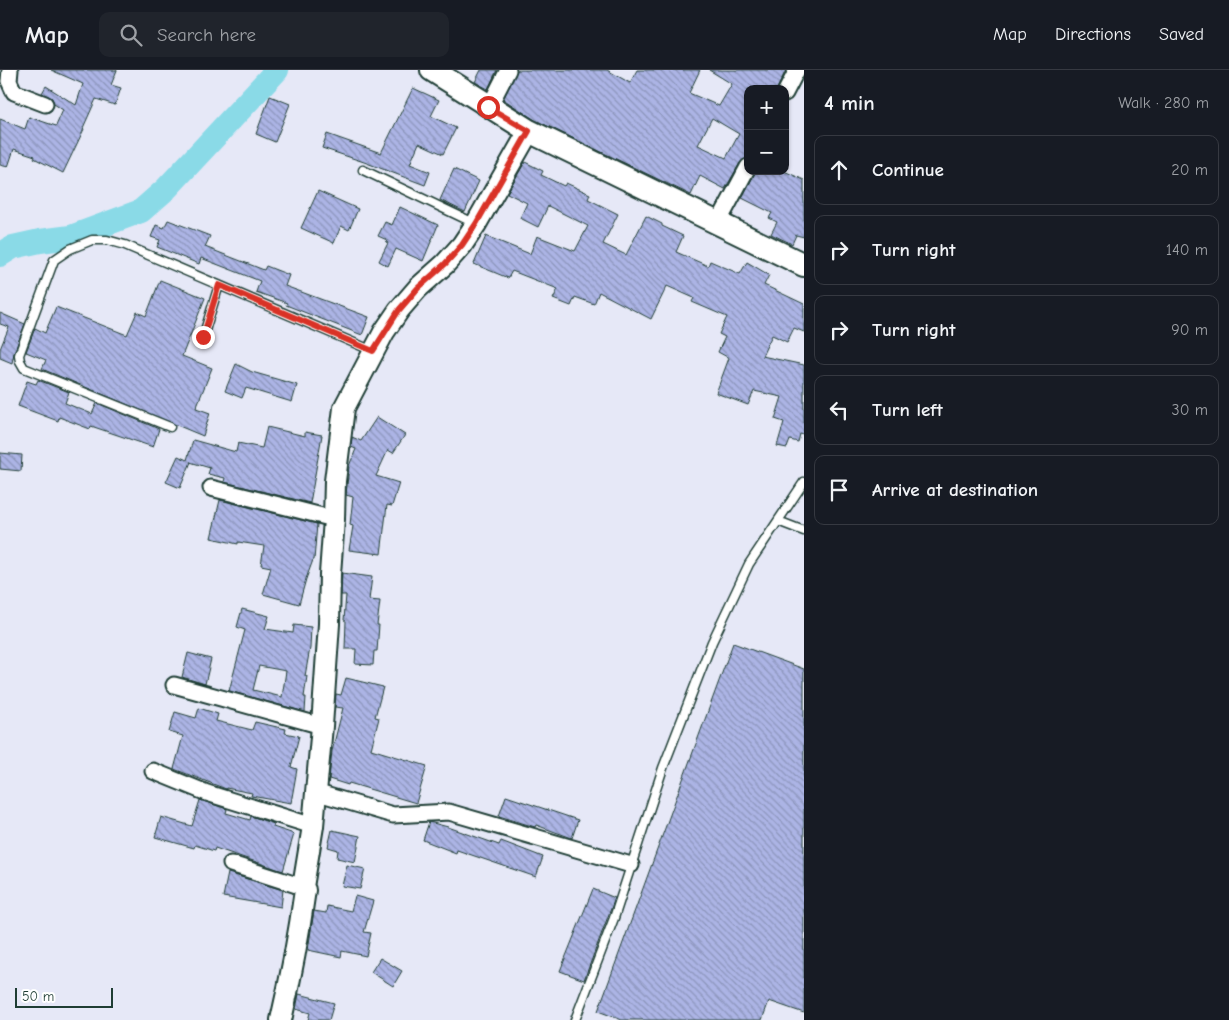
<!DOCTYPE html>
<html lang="en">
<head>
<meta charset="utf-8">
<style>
  body { margin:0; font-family:"Comic Neue",sans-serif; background:#20242c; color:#f1f3f6 }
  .controls { position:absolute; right:15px; top:15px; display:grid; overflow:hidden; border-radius:10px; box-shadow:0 1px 4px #0004 }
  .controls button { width:45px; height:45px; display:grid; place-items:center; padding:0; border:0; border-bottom:1px solid #363941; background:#171b24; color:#f1f3f6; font:25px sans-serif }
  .scale { position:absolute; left:15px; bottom:12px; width:98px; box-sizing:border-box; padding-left:5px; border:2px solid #1f3d34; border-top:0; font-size:14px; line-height:18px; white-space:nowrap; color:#1f3d34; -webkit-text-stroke:4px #fff; paint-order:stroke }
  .stop { position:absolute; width:15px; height:15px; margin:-11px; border:4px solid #d93025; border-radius:50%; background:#fff }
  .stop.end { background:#d93025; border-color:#fff; box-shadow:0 1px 5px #0008 }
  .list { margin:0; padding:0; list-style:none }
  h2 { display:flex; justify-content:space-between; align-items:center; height:65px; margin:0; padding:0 20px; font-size:21px }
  h2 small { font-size:16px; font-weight:400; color:#9ea1a6 }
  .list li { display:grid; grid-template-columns:32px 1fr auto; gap:15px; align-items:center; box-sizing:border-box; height:70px; margin:0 10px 10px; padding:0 10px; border:1px solid #363941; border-radius:10px }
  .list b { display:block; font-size:19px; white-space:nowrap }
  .list em { font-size:16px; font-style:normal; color:#9ea1a6 }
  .icon { flex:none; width:28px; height:28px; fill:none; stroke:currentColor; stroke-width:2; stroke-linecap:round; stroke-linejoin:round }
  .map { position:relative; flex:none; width:804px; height:950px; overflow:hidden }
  header { display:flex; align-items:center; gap:30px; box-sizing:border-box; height:70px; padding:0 25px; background:#171b24; border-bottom:1px solid #363941 }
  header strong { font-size:24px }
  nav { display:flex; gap:28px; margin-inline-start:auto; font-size:18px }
  .search { width:350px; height:45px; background:#20242c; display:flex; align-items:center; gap:12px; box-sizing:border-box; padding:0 18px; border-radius:10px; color:#9ea1a6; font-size:19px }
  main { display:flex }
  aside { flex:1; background:#171b24 }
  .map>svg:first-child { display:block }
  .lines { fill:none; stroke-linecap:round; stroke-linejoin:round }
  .river { stroke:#8adae7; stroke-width:24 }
  .building { fill:url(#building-back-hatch); stroke:#1f3d34; fill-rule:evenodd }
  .lane-casing { stroke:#1f3d34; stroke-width:11 }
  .street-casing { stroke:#1f3d34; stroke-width:19 }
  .secondary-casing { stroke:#1f3d34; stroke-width:24 }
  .primary-casing { stroke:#1f3d34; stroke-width:26 }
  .lane { stroke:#fff; stroke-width:8 }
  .street { stroke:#fff; stroke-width:15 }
  .secondary { stroke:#fff; stroke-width:20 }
  .primary { stroke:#fff; stroke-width:22 }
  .route { stroke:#d93025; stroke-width:6 }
</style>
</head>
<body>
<header>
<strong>Map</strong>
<div class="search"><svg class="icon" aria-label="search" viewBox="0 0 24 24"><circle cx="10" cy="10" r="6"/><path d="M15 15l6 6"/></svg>Search here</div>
<nav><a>Map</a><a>Directions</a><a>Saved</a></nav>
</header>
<main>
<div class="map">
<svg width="804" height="950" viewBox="0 0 804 950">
  <defs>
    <pattern id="building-back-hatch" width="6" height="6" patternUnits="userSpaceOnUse" patternTransform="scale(1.25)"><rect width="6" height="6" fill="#acb4e5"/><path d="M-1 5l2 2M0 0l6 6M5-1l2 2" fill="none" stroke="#8b94ba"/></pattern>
  </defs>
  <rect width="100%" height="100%" fill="#e6e8f7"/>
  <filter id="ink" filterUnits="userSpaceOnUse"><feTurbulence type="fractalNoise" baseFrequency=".02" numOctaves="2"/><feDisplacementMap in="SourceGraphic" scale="10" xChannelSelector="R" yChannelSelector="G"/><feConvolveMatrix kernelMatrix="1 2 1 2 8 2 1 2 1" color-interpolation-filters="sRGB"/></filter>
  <g filter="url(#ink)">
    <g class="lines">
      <!-- river -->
      <path class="river" d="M 0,185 L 13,177 L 40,171 L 71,167 L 141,141 L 166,119 L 277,0"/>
    </g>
    <!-- building -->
    <path class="building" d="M 51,0 L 117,0 L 111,15 L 121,18 L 115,35 L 96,29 L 83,58 L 84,59 L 63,103 L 34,88 L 35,86 L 14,79 L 8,97 L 0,95 L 0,49 L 25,59 L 29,47 L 56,56 L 63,40 L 54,34 L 52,28 L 42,23 L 46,16 L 76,35 L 83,14 Z
      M 481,0 L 497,0 L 488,19 L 475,12 Z
      M 517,0 L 607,0 L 630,13 L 637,0 L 700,0 L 689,23 L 719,36 L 732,14 L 709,0 L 786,0 L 777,19 L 748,19 L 748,88 L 740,93 L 725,119 L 700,106 L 691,125 L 535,50 L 503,29 ZM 712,48 L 739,64 L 726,88 L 698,75 Z
      M 413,18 L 439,30 L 431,46 L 456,58 L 443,84 L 419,73 L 410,94 L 430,102 L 425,115 L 364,92 L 322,78 L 327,64 L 381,83 Z
      M 270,26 L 290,34 L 275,72 L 256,64 Z
      M 525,92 L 543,101 L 541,105 L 564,116 L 566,113 L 590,124 L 588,129 L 618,144 L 603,174 L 626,185 L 646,146 L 662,154 L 662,156 L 683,166 L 676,182 L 708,196 L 710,191 L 740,204 L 747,192 L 769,205 L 764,215 L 804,234 L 804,262 L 794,258 L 787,272 L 772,265 L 762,286 L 804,295 L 804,365 L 800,364 L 798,372 L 790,370 L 787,378 L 777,376 L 784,352 L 775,349 L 782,327 L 754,321 L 748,335 L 716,323 L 729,288 L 718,282 L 725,267 L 719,264 L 727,247 L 692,232 L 694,228 L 667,216 L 651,249 L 599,222 L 594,234 L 575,227 L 571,236 L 553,229 L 558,219 L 512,201 L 508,208 L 474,194 L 486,166 L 530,184 L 537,166 L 575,181 L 588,156 L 548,136 L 538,157 L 520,148 L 527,133 L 507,123 Z
      M 454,99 L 479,111 L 465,142 L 440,130 Z
      M 756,101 L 784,101 L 804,110 L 804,167 L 796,165 L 792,174 L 771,164 L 777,152 L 769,148 L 772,143 L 742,128 Z
      M 318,121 L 358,139 L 349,160 L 341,156 L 334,173 L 301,158 Z
      M 400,137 L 438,155 L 423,191 L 396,179 L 388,196 L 379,191 L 388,173 L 386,172 L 387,170 L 378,166 L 385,152 L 392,155 Z
      M 168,150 L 210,166 L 205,177 L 264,200 L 266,196 L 289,205 L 285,216 L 369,247 L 362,265 L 286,235 L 287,233 L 256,222 L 260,211 L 201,188 L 199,194 L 157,177 L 160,170 L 151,167 L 156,155 L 164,158 Z
      M 160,210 L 205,228 L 182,286 L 212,298 L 196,338 L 210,343 L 203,366 L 42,299 L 46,290 L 26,282 L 35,258 L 45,263 L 56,237 L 127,265 L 137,242 L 146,246 Z
      M 0,243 L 25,254 L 14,283 L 12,293 L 0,288 L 0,279 L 9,257 L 0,254 Z
      M 236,294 L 252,302 L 297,315 L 292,332 L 246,318 L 242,328 L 225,321 Z
      M 38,310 L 69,322 L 65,333 L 92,344 L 97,333 L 159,359 L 153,377 L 91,356 L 90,359 L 59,347 L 58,351 L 18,336 L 27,311 L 36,314 Z
      M 377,347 L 405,365 L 393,383 L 388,380 L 376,406 L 399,413 L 392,436 L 387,435 L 381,484 L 349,480 L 353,456 L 350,455 L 353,427 L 346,425 L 349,396 L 356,379 L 351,377 L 352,367 L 361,371 Z
      M 267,357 L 305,366 L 305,362 L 322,365 L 310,433 L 224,412 L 225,408 L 208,404 L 210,398 L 190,392 L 191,392 L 180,418 L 166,412 L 178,386 L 187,390 L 193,370 L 236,382 L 238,373 L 262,378 Z
      M 0,383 L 22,385 L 21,401 L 0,399 Z
      M 220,430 L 317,454 L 314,490 L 313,490 L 306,509 L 299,534 L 263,524 L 271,497 L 261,495 L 264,476 L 238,472 L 238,474 L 211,468 Z
      M 342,503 L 372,507 L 369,530 L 380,531 L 377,555 L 379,555 L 377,581 L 374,581 L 373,595 L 355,594 L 356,579 L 345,579 L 346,551 L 344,550 L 346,525 L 341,525 Z
      M 242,539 L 269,546 L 265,559 L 293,563 L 294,555 L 311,557 L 310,578 L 305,606 L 307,606 L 304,627 L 306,627 L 305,642 L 229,621 L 245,560 L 237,557 ZM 259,596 L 286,601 L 282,627 L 253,620 Z
      M 733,573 L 804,599 L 804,943 L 769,931 L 762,950 L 622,950 L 598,941 Z
      M 188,583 L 211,589 L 205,614 L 182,607 Z
      M 346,608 L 383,617 L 375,647 L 379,648 L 371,679 L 427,696 L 416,733 L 349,713 L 348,715 L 329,709 L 332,681 L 343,638 L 335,637 L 336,624 L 341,625 Z
      M 199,638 L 218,644 L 216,651 L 252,660 L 255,652 L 286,659 L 285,663 L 299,666 L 291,697 L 297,699 L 291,733 L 251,726 L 252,723 L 226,718 L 226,719 L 174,699 L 183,666 L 169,662 L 175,642 L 196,648 Z
      M 506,726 L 578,750 L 572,768 L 536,755 L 535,757 L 499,746 Z
      M 200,730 L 227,739 L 226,743 L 250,750 L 251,746 L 274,754 L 273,757 L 294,764 L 283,801 L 215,778 L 214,781 L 195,775 L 194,778 L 155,767 L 161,747 L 192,756 Z
      M 429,752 L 448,757 L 499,775 L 501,771 L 543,787 L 536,807 L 457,780 L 456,783 L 423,770 Z
      M 332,760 L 360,766 L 355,792 L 337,788 L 338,780 L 328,777 Z
      M 347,795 L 365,799 L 360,819 L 342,816 Z
      M 228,803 L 283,820 L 281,837 L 223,827 Z
      M 593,819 L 615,828 L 584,910 L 560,901 Z
      M 355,826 L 373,831 L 364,862 L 371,863 L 366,886 L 342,881 L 341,887 L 308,880 L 314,841 L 326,843 L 327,836 L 351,841 Z
      M 380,888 L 402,901 L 393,916 L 371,902 Z
      M 299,924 L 334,933 L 329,950 L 308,950 L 310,943 L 296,939 Z"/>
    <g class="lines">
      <!-- lane casing -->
      <g class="lane-casing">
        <path id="lane" d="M 363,100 L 474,153
          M 203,267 L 219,215
          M 170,357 L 24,298 L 20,291 L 19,285 L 54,190 L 70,179 L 92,170 L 107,170 L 125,175 L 373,281
          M 778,451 L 804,461
          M 575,950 L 614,848 L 663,698 L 712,572 L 749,494 L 804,412"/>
      </g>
      <!-- street casing -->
      <g class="street-casing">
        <path id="street" d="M 10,0 L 9,11 L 14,22 L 45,34
          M 785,23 L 797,0
          M 489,37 L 508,0
          M 718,153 L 748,97
          M 211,418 L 334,449
          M 174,615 L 322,656
          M 153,701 L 207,723 L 313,756
          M 315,722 L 393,745 L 449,742 L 631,795
          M 231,794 L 303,817"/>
      </g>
      <!-- secondary casing -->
      <g class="secondary-casing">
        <path id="secondary" d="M 281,950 C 291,907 299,864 305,820 L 303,817 L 313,756 L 322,656 L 329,554 L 330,504 L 334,449 L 335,411 L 344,338 L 384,262 L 399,240 L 418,218 L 445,194 L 462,175 L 476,154 L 529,61"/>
      </g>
      <!-- primary casing -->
      <g class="primary-casing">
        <path id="primary" d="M 432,0 L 529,61 L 804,195"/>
      </g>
      <!-- lane -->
      <use href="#lane" class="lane"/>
      <!-- street -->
      <use href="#street" class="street"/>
      <!-- secondary -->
      <use href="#secondary" class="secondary"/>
      <!-- primary -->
      <use href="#primary" class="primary"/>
    </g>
  </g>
  <g class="lines" filter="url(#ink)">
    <!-- route -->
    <path class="route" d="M 203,267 L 219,215 L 373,281 L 399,240 L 418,218 L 445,194 L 462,175 L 476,154 L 529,61 L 488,37"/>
  </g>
</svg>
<div class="controls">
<button>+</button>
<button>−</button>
</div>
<div class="scale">50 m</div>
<div class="stop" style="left:488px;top:37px"></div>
<div class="stop end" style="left:203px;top:267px"></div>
</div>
<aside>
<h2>4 min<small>Walk · 280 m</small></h2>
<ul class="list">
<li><svg class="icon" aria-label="ahead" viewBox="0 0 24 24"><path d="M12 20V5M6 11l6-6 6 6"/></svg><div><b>Continue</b></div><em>20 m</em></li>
<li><svg class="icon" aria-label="right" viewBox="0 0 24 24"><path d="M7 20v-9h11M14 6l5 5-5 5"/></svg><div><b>Turn right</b></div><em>140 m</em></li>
<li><svg class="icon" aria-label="right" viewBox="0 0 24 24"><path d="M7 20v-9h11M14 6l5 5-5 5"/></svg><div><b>Turn right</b></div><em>90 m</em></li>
<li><svg class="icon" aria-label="left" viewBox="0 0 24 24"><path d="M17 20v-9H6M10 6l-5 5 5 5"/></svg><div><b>Turn left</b></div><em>30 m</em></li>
<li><svg class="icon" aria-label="arrive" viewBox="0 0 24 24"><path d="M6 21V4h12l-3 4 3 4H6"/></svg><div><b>Arrive at destination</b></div></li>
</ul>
</aside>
</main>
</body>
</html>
